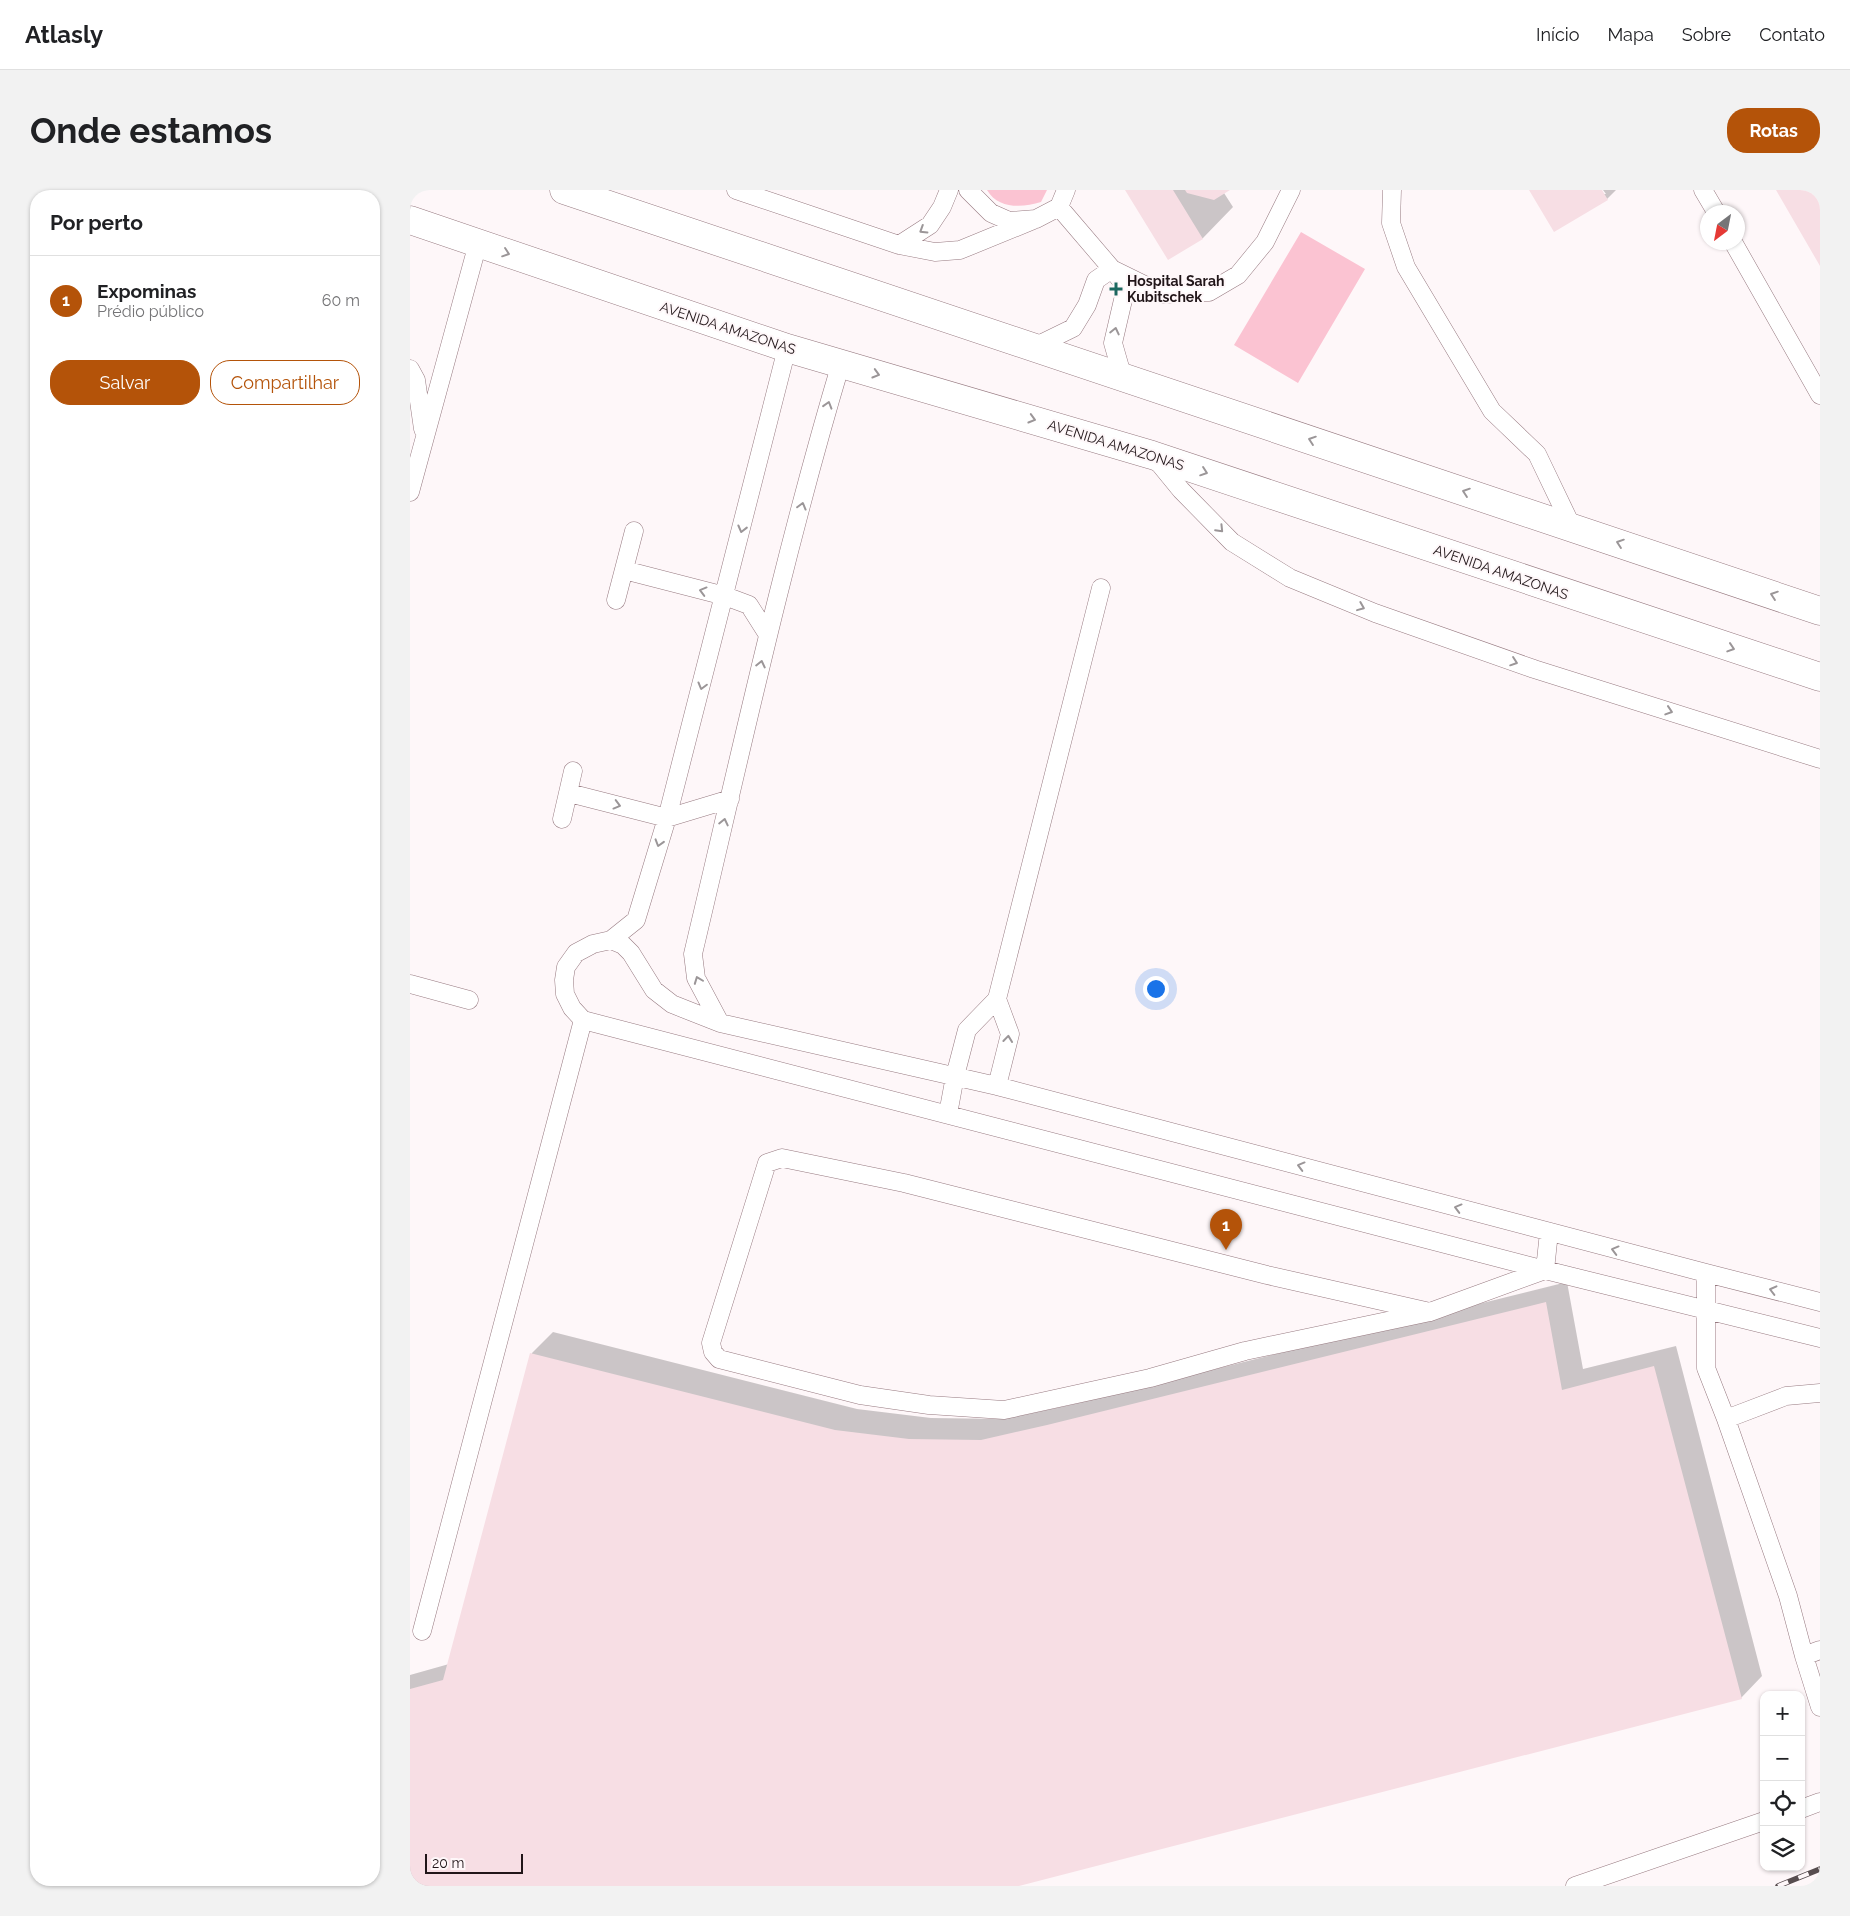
<!DOCTYPE html>
<html lang="pt">
<head>
<meta charset="utf-8">
<style>
  body { margin:0; font-family:Raleway,sans-serif; background:#f2f2f2; color:#202124 }
  .controls { position:absolute; right:15px; bottom:15px; display:grid; overflow:hidden; border-radius:10px; box-shadow:0 1px 4px #0004 }
  .controls button { width:45px; height:45px; display:grid; place-items:center; padding:0; border:0; border-bottom:1px solid #e0e0e0; background:#fff; color:#202124; font:25px sans-serif }
  .compass { position:absolute; left:1290px; top:15px; width:45px; height:45px; border-radius:50%; background:#fff; box-shadow:0 1px 4px #0004; rotate:212deg }
  .scale { position:absolute; left:15px; bottom:12px; width:98px; box-sizing:border-box; padding-left:5px; border:2px solid #211619; border-top:0; font-size:14px; line-height:18px; white-space:nowrap; color:#211619; -webkit-text-stroke:4px #fef7f9; paint-order:stroke }
  .you { position:absolute; left:745px; top:798px; width:18px; height:18px; margin:-12px; border:4px solid #fff; border-radius:50%; background:#1a73e8; box-shadow:0 0 0 8px #1a73e833 }
  .badge { display:grid; place-items:center; width:32px; height:32px; border-radius:50%; background:#b45309; color:#fff; font-size:16px; font-weight:700 }
  .pin { position:absolute; translate:-50% -41px; filter:drop-shadow(0 1px 2px #0008) }
  .pin::after { content:''; position:absolute; top:26px; width:18px; height:15px; background:inherit; clip-path:polygon(0 0,100% 0,50% 100%) }
  .list { margin:0; padding:0; list-style:none }
  h2 { display:flex; justify-content:space-between; align-items:center; height:65px; margin:0; padding:0 20px; font-size:21px }
  h2 small { font-size:16px; font-weight:400; color:#757577 }
  .list li { display:grid; grid-template-columns:32px 1fr auto; gap:15px; align-items:center; box-sizing:border-box; height:90px; padding:0 20px; border-top:1px solid #e0e0e0 }
  .list b { display:block; font-size:19px; white-space:nowrap }
  .list p { margin:0; font-size:16px; white-space:nowrap; color:#757577 }
  .list em { font-size:16px; font-style:normal; color:#757577 }
  .actions { display:flex; gap:10px; padding:15px 20px }
  .actions a { flex:1; padding:11px 0; border:1px solid #b45309; border-radius:20px; text-align:center; font-size:18px; color:#b45309 }
  .actions .main { background:#b45309; color:#fff }
  .icon { flex:none; width:28px; height:28px; fill:none; stroke:currentColor; stroke-width:2; stroke-linecap:round; stroke-linejoin:round }
  .map { position:relative; flex:none; width:1410px; height:1696px; overflow:hidden; border-radius:20px }
  header { display:flex; align-items:center; gap:30px; box-sizing:border-box; height:70px; padding:0 25px; background:#fff; border-bottom:1px solid #e0e0e0 }
  header strong { font-size:24px }
  nav { display:flex; gap:28px; margin-inline-start:auto; font-size:18px }
  .intro { display:flex; align-items:center; justify-content:space-between; box-sizing:border-box; height:120px; padding:0 30px }
  h1 { margin:0; font-size:35px }
  .button { padding:12px 22px; border-radius:20px; background:#b45309; color:#fff; font-size:18px; font-weight:700 }
  main { display:flex; gap:30px; padding:0 30px }
  aside { flex:1; background:#fff; border-radius:20px; box-shadow:0 1px 4px #0004 }
  .map>svg:first-child { display:block }
  .green { fill:#fbc3d2 }
  .shadow { fill:#0003 }
  .building { fill:#f7dee4 }
  .lines { fill:none; stroke-linecap:round; stroke-linejoin:round }
  .service-casing { stroke:#977a81; stroke-width:19 }
  .primary-casing { stroke:#977a81; stroke-width:29 }
  .service { stroke:#fff; stroke-width:18 }
  .primary { stroke:#fff; stroke-width:28 }
  .rail-casing { stroke:#574d4f; stroke-width:5.5 }
  .rail { stroke:#fef7f9; stroke-width:4; stroke-dasharray:11; stroke-linecap:butt }
  .oneway { stroke:#9b9698 }
  .poi-dot { fill:#1c675f; stroke:#fef7f9; stroke-width:2 }
  .labels { text-anchor:middle; dominant-baseline:central; stroke-width:4; stroke-linejoin:round; paint-order:stroke }
  .poi-label { font-size:14px; font-weight:bold; fill:#211619; stroke:#fef7f9; text-anchor:start }
  .street-label { font-size:14px; fill:#211619; stroke:#fef7f9 }
</style>
</head>
<body>
<header>
<strong>Atlasly</strong>
<nav><a>Início</a><a>Mapa</a><a>Sobre</a><a>Contato</a></nav>
</header>
<div class="intro"><h1>Onde estamos</h1><a class="button">Rotas</a></div>
<main>
<aside>
<h2>Por perto<small></small></h2>
<ul class="list">
<li><span class="badge">1</span><div><b>Expominas</b><p>Prédio público</p></div><em>60 m</em></li>
</ul>
<div class="actions"><a class="main">Salvar</a><a>Compartilhar</a></div>
</aside>
<div class="map">
<svg width="1410" height="1696" viewBox="0 0 1410 1696">
  <rect width="100%" height="100%" fill="#fef7f9"/>
  <!-- green -->
  <path class="green" d="M 577,0 L 637,0 L 631,12 C 612,18 588,19 577,0 Z
    M 891,42 L 955,79 L 888,193 L 824,155 Z"/>
  <!-- shadow -->
  <path class="shadow" d="M 716,0 L 818,0 L 814,3 L 823,17 L 793,48 L 758,68 Z
    M 1121,0 L 1191,0 L 1193,4 L 1196,4 L 1193,0 L 1206,0 L 1197,9 Z
    M 1157,1092 L 1173,1179 L 1266,1156 L 1352,1486 L 1331,1508 L 605,1696 L 0,1696 L 0,1485 L 39,1474 L 122,1163 L 143,1142 L 447,1219 L 521,1228 L 594,1229 L 660,1215 Z"/>
  <!-- building -->
  <path class="building" d="M 715,0 L 763,0 L 793,49 L 758,70 Z
    M 775,0 L 820,0 L 804,10 L 777,3 Z
    M 1119,0 L 1192,0 L 1198,10 L 1144,42 Z
    M 1366,0 L 1410,0 L 1410,76 Z
    M 1136,1112 L 1152,1200 L 1244,1176 L 1332,1509 L 609,1696 L 0,1696 L 0,1499 L 33,1490 L 120,1163 L 425,1240 L 499,1249 L 571,1250 L 637,1235 Z"/>
  <g class="lines">
    <!-- service casing -->
    <g class="service-casing">
      <path id="service" d="M 326,0 L 489,55
        M 539,0 L 532,17 L 520,35 L 489,55 L 525,62 L 550,60 L 626,29
        M 558,0 L 581,23 L 599,31 L 626,29 L 649,17 L 656,0
        M 982,0 L 981,33 L 996,77 L 1082,221 L 1127,264 L 1162,337
        M 1293,0 L 1306,22
        M 649,17 L 702,79 L 753,104 L 799,102 L 828,85 L 855,52 L 881,0
        M 1323,52 L 1410,205
        M 622,158 L 663,138 L 677,115 L 686,90 L 702,79 L 716,97 L 703,153 L 713,188
        M 0,179 L 6,190 L 13,239
        M 744,267 L 771,300 L 822,352 L 880,388 L 965,423 L 1124,479 L 1410,569
        M 0,302 L 68,53
        M 214,380 L 315,406 L 339,415 L 358,445
        M 206,410 L 224,341
        M 159,603 L 257,628 L 320,609
        M 152,629 L 163,581
        M 201,750 L 226,730 L 257,628 L 377,158
        M 0,794 L 59,810
        M 587,809 L 691,398
        M 310,833 L 286,788 L 283,764 C 330,566 373,367 431,173
        M 538,924 L 545,886 L 557,840 L 587,809 L 600,844 L 587,896
        M 1296,1083 L 1296,1178 L 1316,1229
        M 1410,1112 L 1296,1083 L 587,896 L 310,833 L 262,814 L 244,800 L 221,763 L 213,755 L 201,750 L 183,754 L 166,763 L 156,777 L 154,790 L 155,804 L 162,818 L 173,830 L 1135,1080 L 1410,1148
        M 1020,1122 L 835,1161 L 740,1188 L 594,1220 L 519,1215 L 450,1205 L 309,1169 L 303,1162 L 301,1153 L 357,973 L 372,968 L 494,993 L 857,1085 L 1020,1122 L 1135,1080 L 1139,1042
        M 1410,1203 L 1376,1206 L 1316,1229 L 1378,1406 L 1394,1466 L 1410,1517
        M 12,1441 L 173,830
        M 1394,1466 L 1410,1460
        M 1391,1619 L 1410,1612
        M 1165,1696 L 1354,1631"/>
    </g>
    <!-- primary casing -->
    <g class="primary-casing">
      <path id="primary" d="M 154,0 L 1410,421
        M 0,30 L 377,158 L 742,265 L 1410,487"/>
    </g>
    <!-- service -->
    <use href="#service" class="service"/>
    <!-- primary -->
    <use href="#primary" class="primary"/>
    <!-- rail casing -->
    <g class="rail-casing">
      <path id="rail" d="M 1368,1696 L 1410,1679"/>
    </g>
    <!-- rail -->
    <use href="#rail" class="rail"/>
  </g>
  <!-- one-way arrows -->
  <defs><path id="oneway-chevron" d="M-2-3.5L2.5 0L-2 3.5" fill="none" stroke-width="1.6" stroke-linecap="round" stroke-linejoin="round" transform="scale(1.25)"/></defs>
  <g class="oneway">
    <use href="#oneway-chevron" transform="translate(513 40) rotate(148)"/>
    <use href="#oneway-chevron" transform="translate(96 63) rotate(19)"/>
    <use href="#oneway-chevron" transform="translate(705 141) rotate(-77)"/>
    <use href="#oneway-chevron" transform="translate(466 184) rotate(16)"/>
    <use href="#oneway-chevron" transform="translate(418 215) rotate(-73)"/>
    <use href="#oneway-chevron" transform="translate(622 229) rotate(16)"/>
    <use href="#oneway-chevron" transform="translate(902 250) rotate(-161)"/>
    <use href="#oneway-chevron" transform="translate(794 282) rotate(19)"/>
    <use href="#oneway-chevron" transform="translate(1056 302) rotate(-161)"/>
    <use href="#oneway-chevron" transform="translate(392 316) rotate(-75)"/>
    <use href="#oneway-chevron" transform="translate(332 339) rotate(104)"/>
    <use href="#oneway-chevron" transform="translate(810 339) rotate(46)"/>
    <use href="#oneway-chevron" transform="translate(1210 353) rotate(-161)"/>
    <use href="#oneway-chevron" transform="translate(293 401) rotate(-165)"/>
    <use href="#oneway-chevron" transform="translate(1364 405) rotate(-161)"/>
    <use href="#oneway-chevron" transform="translate(951 417) rotate(22)"/>
    <use href="#oneway-chevron" transform="translate(1321 458) rotate(18)"/>
    <use href="#oneway-chevron" transform="translate(1104 472) rotate(19)"/>
    <use href="#oneway-chevron" transform="translate(351 474) rotate(-77)"/>
    <use href="#oneway-chevron" transform="translate(292 496) rotate(105)"/>
    <use href="#oneway-chevron" transform="translate(1259 521) rotate(18)"/>
    <use href="#oneway-chevron" transform="translate(207 615) rotate(15)"/>
    <use href="#oneway-chevron" transform="translate(314 632) rotate(-77)"/>
    <use href="#oneway-chevron" transform="translate(249 653) rotate(107)"/>
    <use href="#oneway-chevron" transform="translate(288 790) rotate(-111)"/>
    <use href="#oneway-chevron" transform="translate(598 849) rotate(-84)"/>
    <use href="#oneway-chevron" transform="translate(891 976) rotate(-165)"/>
    <use href="#oneway-chevron" transform="translate(1048 1018) rotate(-165)"/>
    <use href="#oneway-chevron" transform="translate(1205 1060) rotate(-165)"/>
    <use href="#oneway-chevron" transform="translate(1363 1100) rotate(-166)"/>
  </g>
  <!-- markers -->
  <path class="poi-dot" d="M703.5 91.5h5v5h5v5h-5v5h-5v-5h-5v-5h5z"/>
  <g class="labels">
    <!-- poi labels -->
    <g class="poi-label">
      <text x="717" y="91">Hospital Sarah<tspan x="717" dy="16">Kubitschek</tspan></text>
    </g>
    <!-- street labels -->
    <g class="street-label">
      <text transform="translate(318 138) rotate(18)">AVENIDA AMAZONAS</text>
      <text transform="translate(706 255) rotate(17)">AVENIDA AMAZONAS</text>
      <text transform="translate(1091 382) rotate(19)">AVENIDA AMAZONAS</text>
    </g>
  </g>
</svg>
<div class="controls">
<button>+</button>
<button>−</button>
<button><svg class="icon" aria-label="locate" viewBox="0 0 24 24"><circle cx="12" cy="12" r="6"/><path d="M12 2v4M12 18v4M2 12h4M18 12h4"/></svg></button>
<button><svg class="icon" aria-label="layers" viewBox="0 0 24 24"><path d="M12 4l9 5-9 5-9-5zM3 14l9 5 9-5"/></svg></button>
</div>
<svg class="compass" viewBox="-18 -18 36 36"><path d="M0-13l5 13h-10z" fill="#e53935"/><path d="M0 13l5-13h-10z" fill="#757577"/></svg>
<div class="scale">20 m</div>
<div class="you"></div>
<div class="pin badge" style="left:816px;top:1060px">1</div>
</div>
</main>
</body>
</html>
